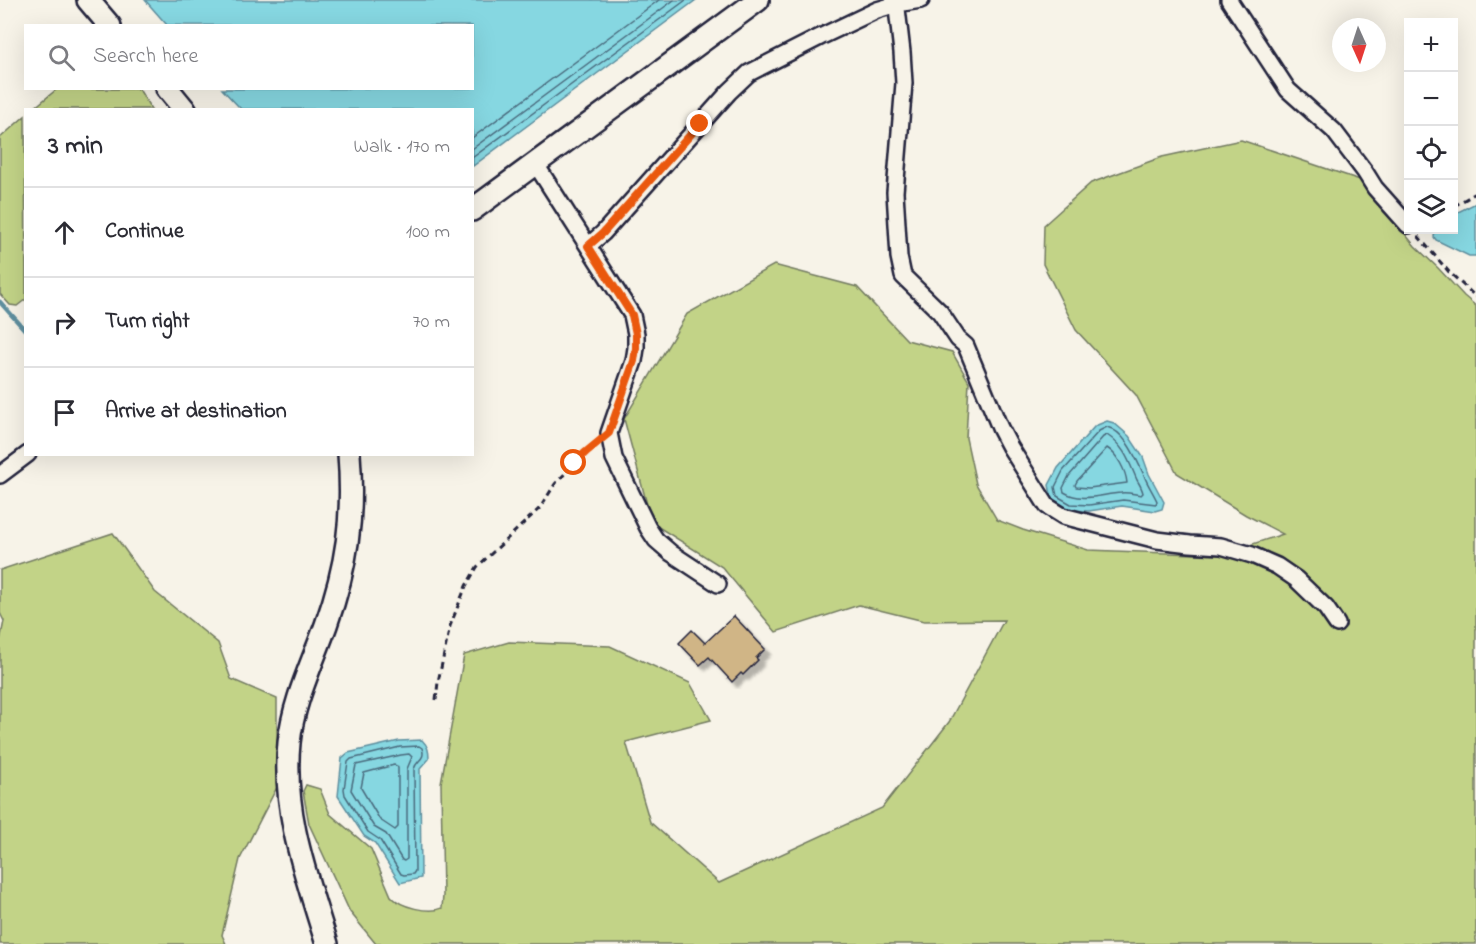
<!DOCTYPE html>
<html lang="en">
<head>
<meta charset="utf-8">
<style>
  body { margin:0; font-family:"Indie Flower",sans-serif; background:#f7f7f7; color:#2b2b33 }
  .controls { position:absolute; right:18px; top:18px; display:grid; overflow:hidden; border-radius:0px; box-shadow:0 6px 24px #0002 }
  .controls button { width:54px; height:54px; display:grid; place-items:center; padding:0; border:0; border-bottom:2px solid #e1e1e2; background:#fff; color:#2b2b33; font:30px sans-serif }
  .compass { position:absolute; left:1332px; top:18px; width:54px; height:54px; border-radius:50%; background:#fff; box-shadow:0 6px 24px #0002; rotate:177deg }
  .stop { position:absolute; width:18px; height:18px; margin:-14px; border:4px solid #ea580c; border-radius:50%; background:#fff }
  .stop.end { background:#ea580c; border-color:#fff; box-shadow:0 2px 6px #0008 }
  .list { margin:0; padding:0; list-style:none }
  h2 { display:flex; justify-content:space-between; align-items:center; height:78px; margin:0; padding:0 24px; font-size:26px }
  h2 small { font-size:20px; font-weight:400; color:#7c7c81 }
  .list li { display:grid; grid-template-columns:39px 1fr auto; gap:18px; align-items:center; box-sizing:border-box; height:90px; padding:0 24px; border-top:2px solid #e1e1e2 }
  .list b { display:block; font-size:22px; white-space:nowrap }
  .list em { font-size:20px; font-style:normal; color:#7c7c81 }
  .icon { flex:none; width:33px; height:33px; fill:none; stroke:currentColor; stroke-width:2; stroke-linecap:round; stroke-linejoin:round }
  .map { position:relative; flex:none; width:1476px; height:944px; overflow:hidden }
  .search { position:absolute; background:#fff; box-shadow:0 6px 24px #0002; left:24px; top:24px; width:450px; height:66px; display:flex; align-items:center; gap:15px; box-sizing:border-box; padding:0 21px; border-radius:0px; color:#7c7c81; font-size:22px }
  .panel { position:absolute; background:#fff; box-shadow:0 6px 24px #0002; left:24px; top:108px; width:450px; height:348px; border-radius:0px }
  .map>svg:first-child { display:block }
  .green { fill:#c2d387; stroke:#727a61; stroke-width:1.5 }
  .water { fill:#86d7e1; stroke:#5e8f9f; stroke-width:1.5 }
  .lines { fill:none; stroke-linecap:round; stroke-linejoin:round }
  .shore { stroke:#4a6a7d; stroke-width:1.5 }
  .stream { stroke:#5e8f9f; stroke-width:4.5 }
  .building { fill:#d0b586; stroke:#22223b; stroke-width:1.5; filter:url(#shadow) }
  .street-casing { stroke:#22223b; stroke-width:20 }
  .secondary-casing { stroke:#22223b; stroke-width:26 }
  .path { stroke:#22223b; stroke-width:3; stroke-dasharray:6 4.5; stroke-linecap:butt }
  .street { stroke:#f7f3e8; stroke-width:15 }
  .secondary { stroke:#f7f3e8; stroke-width:21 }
  .route { stroke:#ea580c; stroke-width:8 }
</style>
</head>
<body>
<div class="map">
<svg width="1476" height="944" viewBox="0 0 1476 944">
  <defs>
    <filter id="shadow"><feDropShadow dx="5.5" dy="5.5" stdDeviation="1.5" flood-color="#0004"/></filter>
  </defs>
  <rect width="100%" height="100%" fill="#f7f3e8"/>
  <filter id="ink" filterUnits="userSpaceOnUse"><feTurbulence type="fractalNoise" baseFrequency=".0167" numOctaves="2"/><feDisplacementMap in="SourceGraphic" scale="12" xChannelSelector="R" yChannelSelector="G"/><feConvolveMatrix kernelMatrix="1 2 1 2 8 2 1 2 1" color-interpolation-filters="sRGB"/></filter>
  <g filter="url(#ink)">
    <!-- green -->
    <path class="green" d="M 57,89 L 139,89 L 151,109 L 33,109 Z
      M 25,116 L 26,299 L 17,306 L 10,305 L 0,294 L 0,138 Z
      M 1241,140 L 1360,180 L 1415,246 L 1438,268 L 1464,296 L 1476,306 L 1476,944 L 376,944 L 350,912 L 309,824 L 303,791 L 306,785 L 320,789 L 330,814 L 371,849 L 391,896 C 400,907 429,914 442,908 L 443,896 L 441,783 L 464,655 L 509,642 L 610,646 L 690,683 L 711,720 L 626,742 L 650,822 L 719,883 L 882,808 L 949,722 L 1004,620 L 924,621 L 859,605 L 776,632 L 722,567 L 652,523 L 624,419 L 687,314 L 774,265 L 857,287 L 907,340 L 952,352 L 969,382 L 966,438 L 976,484 L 997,520 L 1023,530 L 1088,550 L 1220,555 L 1283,534 L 1246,515 L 1177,473 L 1136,395 L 1076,330 L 1043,264 L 1044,225 L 1091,183 L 1162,157 Z
      M 113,533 L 155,592 L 218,643 L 231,679 L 277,699 L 277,787 L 240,859 L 222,935 L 226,944 L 0,944 L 0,641 L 4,621 L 0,613 L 0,570 Z"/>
    <!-- water -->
    <path class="water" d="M 145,0 L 696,0 L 473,166 L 472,110 L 241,109 L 222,89 L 472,88 L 472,26 L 167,25 Z
      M 1476,203 L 1476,256 L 1469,256 L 1436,240 L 1434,237 L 1435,230 L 1454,230 L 1454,214 Z
      M 1107,421 L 1114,423 L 1129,436 L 1143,457 L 1149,474 L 1164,502 L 1162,509 L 1155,511 L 1122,506 L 1089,511 L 1068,510 L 1052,500 L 1049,485 L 1058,468 L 1095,426 Z
      M 422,740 C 428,746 429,751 429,759 L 420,769 L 421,878 L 400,883 L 375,843 L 364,836 L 338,796 L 342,758 L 348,753 L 399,741 Z"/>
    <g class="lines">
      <!-- shore -->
      <path class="shore" d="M 472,138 L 659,0
        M 472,149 L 674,0
        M 472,158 L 686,0
        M 1107,427 C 1126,432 1136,459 1144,475 C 1147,484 1153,492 1157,501 L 1156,504 L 1123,500 L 1089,505 L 1071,504 L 1057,496 L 1055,487 L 1063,471 L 1099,431 Z
        M 1107,435 C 1125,447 1129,462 1137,480 C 1140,485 1142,488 1143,493 L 1141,495 C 1134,494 1127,492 1121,493 C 1102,494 1082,503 1064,492 L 1063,488 L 1069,476 L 1103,437 Z
        M 1107,448 C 1117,454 1126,471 1127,483 L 1089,488 L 1076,487 L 1075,485 L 1077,481 Z
        M 419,746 L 422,748 C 426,760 417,759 414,769 L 415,871 L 413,874 L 404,875 L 401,874 L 380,840 L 368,832 L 345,795 L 344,789 L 348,762 L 351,759 L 400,747 Z
        M 409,754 L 412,757 L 407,769 L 407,859 L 404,861 L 402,860 L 386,834 L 374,827 L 351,790 L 356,765 L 401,755 Z
        M 394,765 L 397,766 L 398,768 L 398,827 L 395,830 L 380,820 L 361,788 L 364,773 Z"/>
      <!-- stream -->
      <path class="stream" d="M 0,302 L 26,331"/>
    </g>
    <!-- building -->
    <path class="building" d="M 734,616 L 765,649 L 756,658 L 758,660 L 743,675 L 741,673 L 732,682 L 709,657 L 700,665 L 679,643 L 692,630 L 705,643 Z"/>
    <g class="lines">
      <!-- street casing -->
      <g class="street-casing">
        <path id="street" d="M 896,0 L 902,52 L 904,83 L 895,192 L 899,257 L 903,276 L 940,312 L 958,339 L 966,346 L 1000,428 L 1010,447 L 1047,506 L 1063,516 L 1157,540 L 1190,544 L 1221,546 L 1252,555 L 1277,566 L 1296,579 L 1326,608 L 1337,624
          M 1229,0 L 1288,90 L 1334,131 L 1365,172 L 1375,188 L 1408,225
          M 535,163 L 632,315 L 636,334 L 636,348 L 634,361 L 609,433 L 614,458 L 648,528 L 656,540 L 671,553 L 718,584
          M 588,246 L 603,233 L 729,92 L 749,73 L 820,37 L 877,10 L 897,4 L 921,0
          M 0,475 L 28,454"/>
      </g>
      <!-- secondary casing -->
      <g class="secondary-casing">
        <path id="secondary" d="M 88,0 L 110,26
          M 167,88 L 185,110
          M 472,210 L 758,0
          M 327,944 C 307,878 282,813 289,743 C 293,702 312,664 326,625 C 347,566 354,518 349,454"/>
      </g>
      <!-- path -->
      <path class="path" d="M 1454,206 L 1476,193
        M 1418,236 L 1449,272 L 1476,297
        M 436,700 L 438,682 L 450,626 L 466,586 L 477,567 L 540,508 L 555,484 L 586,452 L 597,444"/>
      <!-- street -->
      <use href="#street" class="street"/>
      <!-- secondary -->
      <use href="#secondary" class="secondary"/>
    </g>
  </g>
  <g class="lines" filter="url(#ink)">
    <!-- route -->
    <path class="route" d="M 574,463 L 586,452 L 609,433 L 634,361 L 636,348 L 636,334 L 632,315 L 588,246 L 603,233 L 700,124"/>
  </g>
</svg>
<div class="controls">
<button>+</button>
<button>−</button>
<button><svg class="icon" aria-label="locate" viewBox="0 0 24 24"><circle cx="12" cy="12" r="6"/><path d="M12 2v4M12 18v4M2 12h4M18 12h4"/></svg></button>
<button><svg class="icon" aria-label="layers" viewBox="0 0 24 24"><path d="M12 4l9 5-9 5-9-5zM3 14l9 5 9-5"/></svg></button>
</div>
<svg class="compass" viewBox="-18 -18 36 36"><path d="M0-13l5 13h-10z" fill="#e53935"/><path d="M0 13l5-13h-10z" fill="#7c7c81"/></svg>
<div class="stop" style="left:574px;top:463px"></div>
<div class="stop end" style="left:700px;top:124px"></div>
<div class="search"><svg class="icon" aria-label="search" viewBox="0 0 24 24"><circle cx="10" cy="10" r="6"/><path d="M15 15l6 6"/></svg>Search here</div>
<section class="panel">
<h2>3 min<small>Walk · 170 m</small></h2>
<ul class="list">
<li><svg class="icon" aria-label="ahead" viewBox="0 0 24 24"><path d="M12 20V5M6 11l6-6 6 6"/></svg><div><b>Continue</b></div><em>100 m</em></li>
<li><svg class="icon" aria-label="right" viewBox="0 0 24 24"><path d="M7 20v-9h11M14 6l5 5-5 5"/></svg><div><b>Turn right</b></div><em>70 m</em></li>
<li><svg class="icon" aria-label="arrive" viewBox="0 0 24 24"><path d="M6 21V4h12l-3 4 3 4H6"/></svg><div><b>Arrive at destination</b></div></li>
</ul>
</section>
</div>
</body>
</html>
